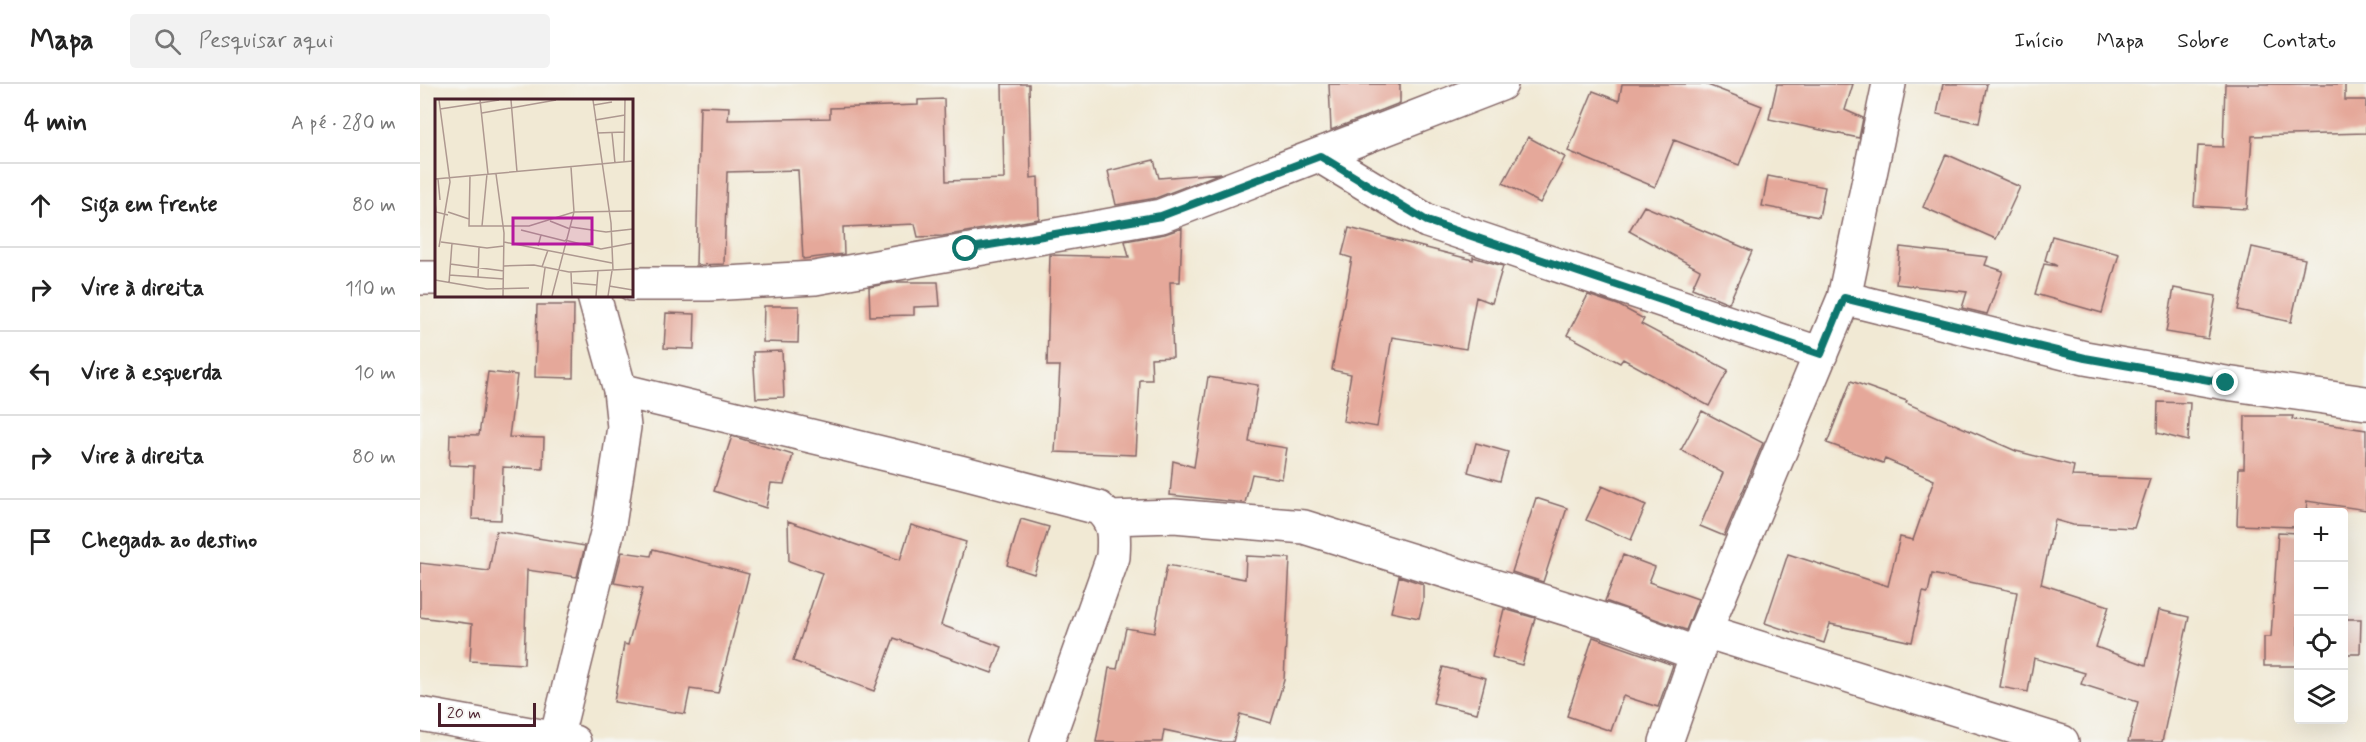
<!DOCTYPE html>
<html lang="pt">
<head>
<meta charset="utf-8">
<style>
  body { margin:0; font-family:Mynerve,sans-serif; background:#f2f2f2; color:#222 }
  .controls { position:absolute; right:18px; bottom:18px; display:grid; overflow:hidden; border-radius:6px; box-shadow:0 6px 24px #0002 }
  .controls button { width:54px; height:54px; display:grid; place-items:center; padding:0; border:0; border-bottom:2px solid #e0e0e0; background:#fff; color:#222; font:30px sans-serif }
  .scale { position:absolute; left:18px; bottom:15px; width:98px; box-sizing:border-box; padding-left:6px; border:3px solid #4a1f2b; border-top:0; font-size:16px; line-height:21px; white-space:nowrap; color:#4a1f2b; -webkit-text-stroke:4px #f6f6f2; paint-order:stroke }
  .stop { position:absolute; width:18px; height:18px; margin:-14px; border:4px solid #0f766e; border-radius:50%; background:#fff }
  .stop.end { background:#0f766e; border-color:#fff; box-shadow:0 2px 6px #0008 }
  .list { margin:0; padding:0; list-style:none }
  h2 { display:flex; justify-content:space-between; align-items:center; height:78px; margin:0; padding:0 24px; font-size:26px }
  h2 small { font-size:20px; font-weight:400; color:#767676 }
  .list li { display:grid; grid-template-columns:39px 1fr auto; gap:18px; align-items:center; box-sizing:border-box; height:84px; padding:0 24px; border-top:2px solid #e0e0e0 }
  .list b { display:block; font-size:22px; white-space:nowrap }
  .list em { font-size:20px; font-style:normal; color:#767676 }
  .icon { flex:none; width:33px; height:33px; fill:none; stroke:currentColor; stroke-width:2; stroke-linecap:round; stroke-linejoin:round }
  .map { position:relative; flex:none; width:1946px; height:658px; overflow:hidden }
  header { display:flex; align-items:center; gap:36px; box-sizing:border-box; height:84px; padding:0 30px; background:#fff; border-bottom:2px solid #e0e0e0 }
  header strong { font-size:28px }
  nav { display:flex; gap:33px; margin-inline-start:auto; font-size:21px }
  .search { width:420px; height:54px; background:#f2f2f2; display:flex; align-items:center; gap:15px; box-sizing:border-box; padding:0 21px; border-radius:6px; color:#767676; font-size:22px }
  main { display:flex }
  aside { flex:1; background:#fff }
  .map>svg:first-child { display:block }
  .building { fill:#e5a89a }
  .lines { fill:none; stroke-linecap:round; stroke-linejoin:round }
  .minor-casing { stroke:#846666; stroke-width:36 }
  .minor { stroke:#fff; stroke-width:33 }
  .route { stroke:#0f766e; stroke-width:8 }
  .inset-road { fill:none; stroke:#ae9890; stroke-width:1.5 }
  .view { fill:#b5179e; fill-opacity:0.15; stroke:#b5179e; stroke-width:3 }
  .inset-edge { fill:none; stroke:#4a1f2b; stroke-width:3 }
</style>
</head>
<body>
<header>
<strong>Mapa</strong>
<div class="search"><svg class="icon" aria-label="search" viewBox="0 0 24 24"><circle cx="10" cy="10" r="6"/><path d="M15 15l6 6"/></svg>Pesquisar aqui</div>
<nav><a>Início</a><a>Mapa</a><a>Sobre</a><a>Contato</a></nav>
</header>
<main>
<aside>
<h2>4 min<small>A pé · 280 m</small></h2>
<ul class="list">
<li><svg class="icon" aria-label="ahead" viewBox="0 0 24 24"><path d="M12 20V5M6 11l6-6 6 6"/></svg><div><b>Siga em frente</b></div><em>80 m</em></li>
<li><svg class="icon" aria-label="right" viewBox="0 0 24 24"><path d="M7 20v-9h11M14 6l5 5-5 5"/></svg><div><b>Vire à direita</b></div><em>110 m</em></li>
<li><svg class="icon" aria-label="left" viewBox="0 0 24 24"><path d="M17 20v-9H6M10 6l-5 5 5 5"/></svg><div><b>Vire à esquerda</b></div><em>10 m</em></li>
<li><svg class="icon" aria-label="right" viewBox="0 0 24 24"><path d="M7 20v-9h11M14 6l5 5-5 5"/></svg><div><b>Vire à direita</b></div><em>80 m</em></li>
<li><svg class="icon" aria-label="arrive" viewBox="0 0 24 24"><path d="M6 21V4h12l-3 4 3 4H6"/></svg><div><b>Chegada ao destino</b></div></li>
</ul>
</aside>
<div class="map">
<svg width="1946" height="658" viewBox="0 0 1946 658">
  <rect width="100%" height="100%" fill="#f6f6f2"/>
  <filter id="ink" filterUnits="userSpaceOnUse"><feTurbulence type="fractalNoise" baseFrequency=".0167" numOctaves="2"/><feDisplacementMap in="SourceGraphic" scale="12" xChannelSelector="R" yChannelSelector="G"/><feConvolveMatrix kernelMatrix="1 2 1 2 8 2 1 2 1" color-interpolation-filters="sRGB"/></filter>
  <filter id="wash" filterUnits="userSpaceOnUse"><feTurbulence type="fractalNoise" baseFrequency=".008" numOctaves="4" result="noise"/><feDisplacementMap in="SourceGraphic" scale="24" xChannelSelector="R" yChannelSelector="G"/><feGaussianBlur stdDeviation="1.35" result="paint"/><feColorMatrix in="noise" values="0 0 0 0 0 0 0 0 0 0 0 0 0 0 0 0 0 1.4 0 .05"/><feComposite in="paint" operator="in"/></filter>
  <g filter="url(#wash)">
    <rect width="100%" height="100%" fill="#f1e9d4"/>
    <g id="blocks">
      <!-- building -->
      <path class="building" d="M 582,0 L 609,0 L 611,94 L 618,93 L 619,135 L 523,152 L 498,153 L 495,140 L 423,143 L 424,170 L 383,175 L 378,86 L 307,88 L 304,180 L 276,181 L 280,22 L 309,23 L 308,36 L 410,34 L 410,24 L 498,21 L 498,16 L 524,15 L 526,97 L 584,95 Z
        M 909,0 L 980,0 L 980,19 L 911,46 Z
        M 1202,0 L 1285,0 L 1342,22 L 1319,81 L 1254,56 L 1235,103 L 1148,67 L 1173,7 L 1199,17 Z
        M 1357,0 L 1433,0 L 1425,26 L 1443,34 L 1439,54 L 1349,35 Z
        M 1523,0 L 1567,0 L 1559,39 L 1517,30 Z
        M 1805,0 L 1925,0 L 1925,16 L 1946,16 L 1946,49 L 1832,52 L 1827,125 L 1774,122 L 1778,62 L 1803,63 Z
        M 1108,53 L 1145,73 L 1120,119 L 1083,99 Z
        M 1526,70 L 1600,103 L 1576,155 L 1503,123 Z
        M 734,76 L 739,94 L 801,89 L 736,114 L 696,121 L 688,87 Z
        M 1348,92 L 1405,103 L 1399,133 L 1342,122 Z
        M 1224,122 L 1332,167 L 1309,219 L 1272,204 L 1280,186 L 1209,147 Z
        M 762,144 L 760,198 L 750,198 L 753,273 L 731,274 L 732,296 L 720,296 L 716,371 L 635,368 L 640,282 L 627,282 L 630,171 L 709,173 L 705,157 L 745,150 Z
        M 929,144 L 1053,176 L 1053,173 L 1083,182 L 1072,219 L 1056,213 L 1046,265 L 972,253 L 957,343 L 923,337 L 931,290 L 912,286 L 932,174 L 922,171 Z
        M 1632,152 L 1699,170 L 1682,229 L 1615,210 L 1624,180 L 1637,182 L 1625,176 Z
        M 1480,163 L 1568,173 L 1565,181 L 1583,187 L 1567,230 L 1542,224 L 1547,208 L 1476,200 Z
        M 1832,163 L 1885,175 L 1871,238 L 1818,226 Z
        M 478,198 L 518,198 L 520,222 L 494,223 L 494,231 L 450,232 L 449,203 Z
        M 1754,204 L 1796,212 L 1788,255 L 1746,248 Z
        M 1168,211 L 1198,221 L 1224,235 L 1221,240 L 1308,286 L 1289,322 L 1203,275 L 1200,279 L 1147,251 Z
        M 117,221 L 154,221 L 153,294 L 115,293 Z
        M 344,222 L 379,222 L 378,259 L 343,258 Z
        M 246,229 L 275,230 L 274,265 L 244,264 Z
        M 362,267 L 364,313 L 336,314 L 333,268 Z
        M 68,288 L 97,291 L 89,353 L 124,354 L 123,385 L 83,383 L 81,436 L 52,435 L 54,382 L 29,381 L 30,350 L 59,351 Z
        M 788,293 L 838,301 L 829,358 L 867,364 L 862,395 L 832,390 L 825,419 L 750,411 L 753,377 L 774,383 Z
        M 1431,297 L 1487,317 L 1486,319 L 1596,367 L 1654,382 L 1652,392 L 1730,395 L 1714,444 L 1653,441 L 1635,436 L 1621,500 L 1689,522 L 1676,563 L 1726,581 L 1739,526 L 1769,533 L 1742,658 L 1708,658 L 1718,618 L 1661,600 L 1665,589 L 1614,574 L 1608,608 L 1580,603 L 1597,508 L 1512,490 L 1508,509 L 1503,508 L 1492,558 L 1410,540 L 1404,559 L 1345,539 L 1368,470 L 1468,502 L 1480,453 L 1493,456 L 1514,396 L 1465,375 L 1463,379 L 1407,359 Z
        M 1738,318 L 1770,319 L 1768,357 L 1737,349 Z
        M 1282,327 L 1343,359 L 1304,452 L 1280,442 L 1303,389 L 1261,366 Z
        M 1825,332 L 1873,332 L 1872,335 L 1946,346 L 1946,426 L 1887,417 L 1886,429 L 1878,429 L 1878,443 L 1817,441 L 1819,384 L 1824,384 Z
        M 312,352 L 373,371 L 364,400 L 351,399 L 346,424 L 294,407 Z
        M 1056,359 L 1088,368 L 1080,397 L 1048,388 Z
        M 1182,402 L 1226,421 L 1211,456 L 1166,436 Z
        M 1116,414 L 1147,424 L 1123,498 L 1092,488 Z
        M 601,435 L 629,443 L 614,490 L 587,481 Z
        M 368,437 L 480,476 L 491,441 L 546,458 L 521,541 L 582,563 L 572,589 L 474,554 L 454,607 L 373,577 L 402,489 L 369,477 Z
        M 76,447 L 165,462 L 157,493 L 107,486 L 104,580 L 50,577 L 52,540 L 0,533 L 0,479 L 69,487 Z
        M 1858,448 L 1878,449 L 1878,582 L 1844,582 L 1844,553 L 1851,553 Z
        M 233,465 L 329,490 L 298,609 L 270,605 L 265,630 L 194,618 L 204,560 L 208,561 L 223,504 L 194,499 L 202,468 L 231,472 Z
        M 1203,471 L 1235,483 L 1229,498 L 1278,515 L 1266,546 L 1185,517 Z
        M 826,472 L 870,474 L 864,596 L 851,639 L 820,630 L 813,658 L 800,658 L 744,646 L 742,658 L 676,658 L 689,584 L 697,585 L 706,544 L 734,549 L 747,481 L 825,495 Z
        M 979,492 L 1003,500 L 1003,518 L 999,534 L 971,528 Z
        M 1084,525 L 1115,534 L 1102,581 L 1072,573 Z
        M 1923,535 L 1941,535 L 1940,570 L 1923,570 Z
        M 1173,553 L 1253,581 L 1238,623 L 1203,612 L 1191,647 L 1147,632 Z
        M 1023,583 L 1066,594 L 1057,629 L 1013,619 Z"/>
    </g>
  </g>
  <g filter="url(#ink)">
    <use href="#blocks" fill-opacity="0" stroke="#846666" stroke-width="1.5"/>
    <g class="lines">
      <!-- minor casing -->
      <g class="minor-casing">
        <path id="minor" d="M 900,72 L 1007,137 L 1401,270
          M 0,194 L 16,194
          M 212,200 L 289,200 L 395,194 L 741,132 L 1081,0
          M 1424,214 L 1665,274 L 1806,299 L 1946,319
          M 200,306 L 540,388 L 679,424 C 696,440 694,452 693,473 L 627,658
          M 690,434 L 754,432 L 884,443 L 1202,542 L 1277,570
          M 1285,547 L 1642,658
          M 0,630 L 154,658
          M 136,655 L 189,441 L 204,343 L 200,306 L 174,212
          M 1246,658 L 1285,547 L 1424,214 L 1469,0"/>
      </g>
      <!-- minor -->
      <use href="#minor" class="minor"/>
    </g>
  </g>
  <g class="lines" filter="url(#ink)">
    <!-- route -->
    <path class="route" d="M 546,165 L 741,132 L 900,72 L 1007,137 L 1401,270 L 1424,214 L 1665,274 L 1806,299"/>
  </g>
  <!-- overview -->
  <g transform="translate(15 15)">
    <rect width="198" height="198" fill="#f1e9d4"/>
    <path class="inset-road" d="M 4,1 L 15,83 L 4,148M 45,1 L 53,75M 76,1 L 82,73M 158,1 L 176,124 L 178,171M 159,6 L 177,3M 5,10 L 64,1M 47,14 L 121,1M 160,21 L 190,16M 162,34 L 190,33M 177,34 L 180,64M 189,63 L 190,1M 61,75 L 69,134 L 68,197M 35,77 L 34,127 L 94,127 L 139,113 L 198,112M 0,80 L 198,62M 3,80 L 5,101M 0,102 L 1,113 L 13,116M 13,113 L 34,120M 115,122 L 135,130M 47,127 L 52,75M 136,128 L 171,133 L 198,130M 86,131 L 106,136 L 103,147M 106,136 L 130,142M 130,141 L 166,150 L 198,144M 6,143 L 52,149 L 69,147M 69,143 L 177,164M 15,165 L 69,172M 69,167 L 99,166 L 134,173 L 198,170M 107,168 L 113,151M 136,173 L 137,197M 14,176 L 69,180M 43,179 L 44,148M 0,181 L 52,190 L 94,189M 14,184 L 17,144M 138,184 L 162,186M 174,187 L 198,191M 106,197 L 110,169M 117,197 L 139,113 L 136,68M 161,197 L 163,172M 173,197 L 177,172"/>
    <path class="view" d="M 78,119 L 157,119 L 157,145 L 78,145 Z"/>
    <rect width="198" height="198" class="inset-edge"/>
  </g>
</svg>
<div class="controls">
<button>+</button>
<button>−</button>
<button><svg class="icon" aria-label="locate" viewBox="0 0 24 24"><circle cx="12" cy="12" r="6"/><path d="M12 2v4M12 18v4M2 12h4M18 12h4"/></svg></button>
<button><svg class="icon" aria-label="layers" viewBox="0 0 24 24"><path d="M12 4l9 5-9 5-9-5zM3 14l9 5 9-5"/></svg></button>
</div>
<div class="scale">20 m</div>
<div class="stop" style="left:546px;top:165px"></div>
<div class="stop end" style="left:1806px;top:299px"></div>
</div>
</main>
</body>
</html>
